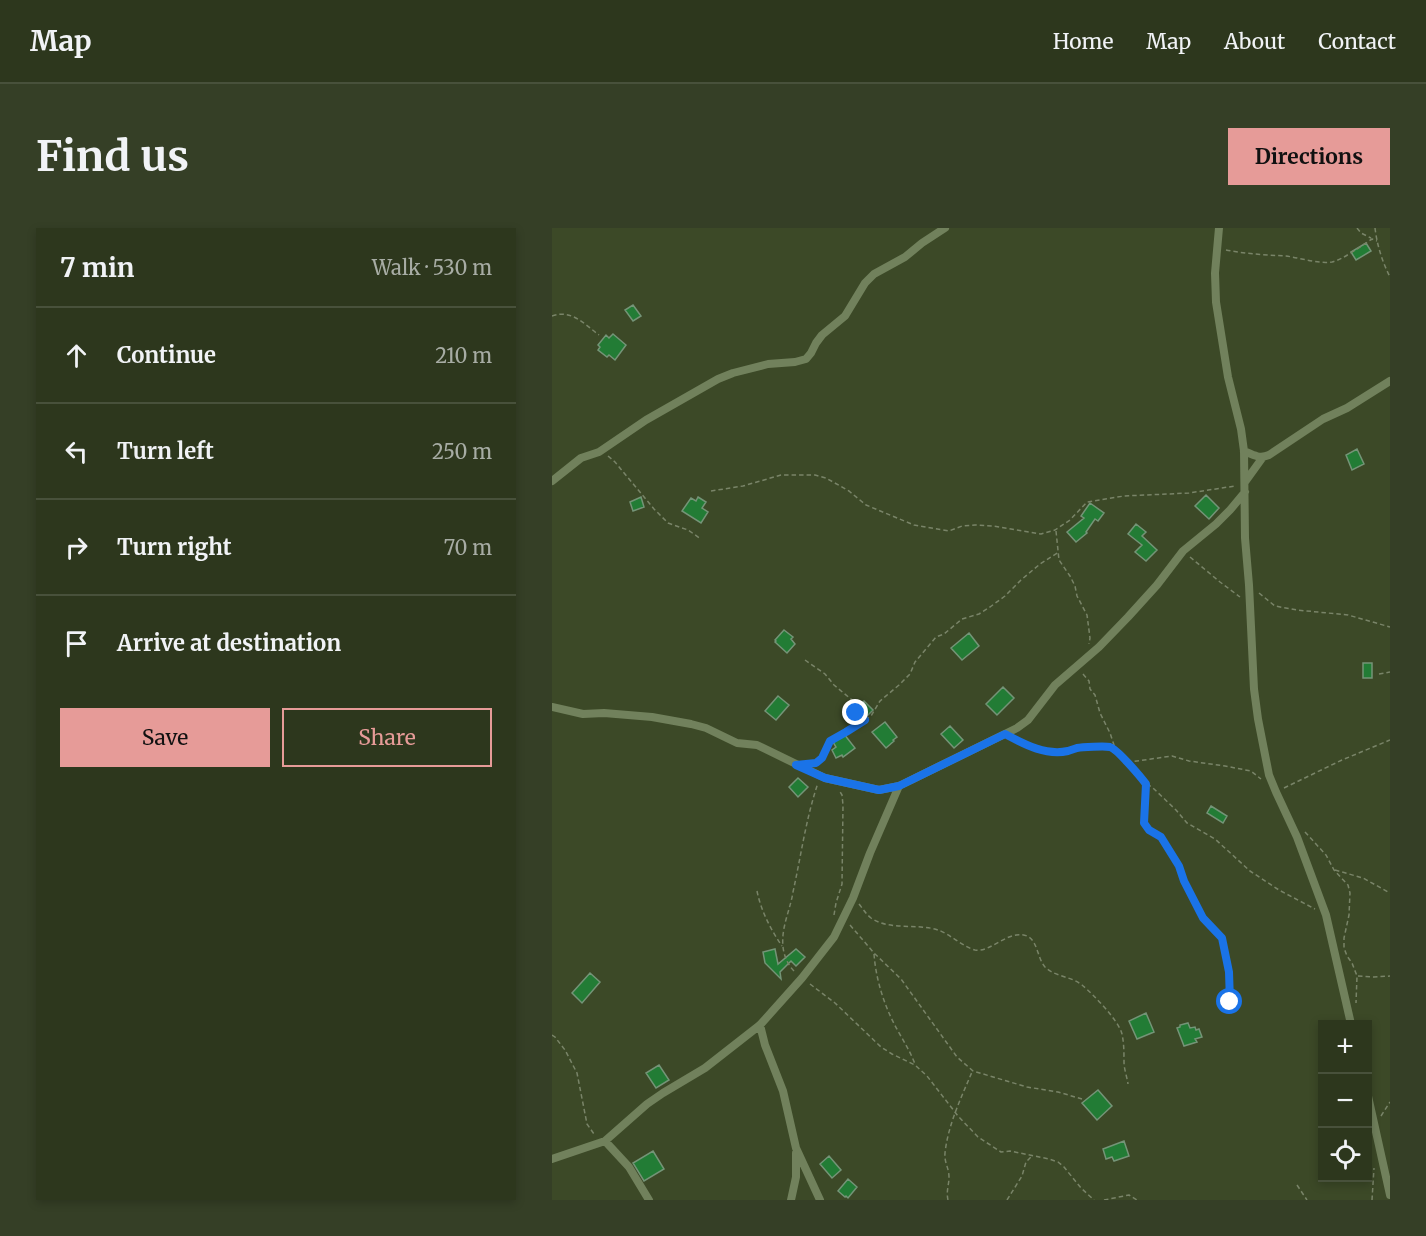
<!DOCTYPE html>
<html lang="en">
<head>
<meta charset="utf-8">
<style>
  body { margin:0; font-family:Merriweather,serif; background:#353f26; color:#f1f3f6 }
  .controls { position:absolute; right:18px; bottom:18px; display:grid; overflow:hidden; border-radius:0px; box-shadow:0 3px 9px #0003 }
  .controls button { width:54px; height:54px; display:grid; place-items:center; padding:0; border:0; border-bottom:2px solid #48513b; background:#2d371d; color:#f1f3f6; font:30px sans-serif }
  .stop { position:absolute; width:18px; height:18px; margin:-14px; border:4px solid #1a73e8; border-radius:50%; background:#fff }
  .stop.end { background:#1a73e8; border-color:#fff; box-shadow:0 2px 6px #0008 }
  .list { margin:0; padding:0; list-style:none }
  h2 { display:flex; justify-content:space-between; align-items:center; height:78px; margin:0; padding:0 24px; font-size:26px }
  h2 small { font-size:20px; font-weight:400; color:#a7aca4 }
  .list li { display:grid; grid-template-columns:39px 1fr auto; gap:18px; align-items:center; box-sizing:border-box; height:96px; padding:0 24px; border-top:2px solid #48513b }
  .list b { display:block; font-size:22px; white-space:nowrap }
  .list em { font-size:20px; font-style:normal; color:#a7aca4 }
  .actions { display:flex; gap:12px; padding:18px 24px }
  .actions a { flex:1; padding:14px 0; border:2px solid #e69b98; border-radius:0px; text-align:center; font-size:21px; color:#e69b98 }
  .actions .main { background:#e69b98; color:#111 }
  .icon { flex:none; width:33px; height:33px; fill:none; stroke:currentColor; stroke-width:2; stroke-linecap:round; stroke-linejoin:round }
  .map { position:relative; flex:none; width:838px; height:972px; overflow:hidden; border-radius:0px }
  header { display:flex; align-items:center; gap:36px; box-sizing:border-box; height:84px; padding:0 30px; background:#2d371d; border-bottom:2px solid #48513b }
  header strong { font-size:28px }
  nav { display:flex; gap:33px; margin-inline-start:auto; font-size:21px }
  .intro { display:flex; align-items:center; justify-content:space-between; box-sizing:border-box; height:144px; padding:0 36px }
  h1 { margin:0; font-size:42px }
  .button { padding:15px 27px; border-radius:0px; background:#e69b98; color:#111; font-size:21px; font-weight:700 }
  main { display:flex; gap:36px; padding:0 36px }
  aside { flex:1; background:#2d371d; border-radius:0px; box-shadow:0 3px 9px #0003 }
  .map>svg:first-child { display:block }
  .building { fill:#227c35; stroke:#749477; stroke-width:1.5 }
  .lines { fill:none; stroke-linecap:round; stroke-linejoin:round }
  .path { stroke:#798468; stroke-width:1.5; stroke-dasharray:4.5 3; stroke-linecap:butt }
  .minor { stroke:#71815c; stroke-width:8 }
  .route { stroke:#1a73e8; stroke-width:8 }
</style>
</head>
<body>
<header>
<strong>Map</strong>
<nav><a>Home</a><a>Map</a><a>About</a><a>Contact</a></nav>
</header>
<div class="intro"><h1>Find us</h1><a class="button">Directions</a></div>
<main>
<aside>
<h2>7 min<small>Walk · 530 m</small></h2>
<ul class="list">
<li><svg class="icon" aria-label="ahead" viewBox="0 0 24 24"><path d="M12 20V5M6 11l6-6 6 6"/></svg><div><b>Continue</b></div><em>210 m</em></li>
<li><svg class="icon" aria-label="left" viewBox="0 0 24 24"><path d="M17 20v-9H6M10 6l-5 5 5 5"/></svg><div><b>Turn left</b></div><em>250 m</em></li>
<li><svg class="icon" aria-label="right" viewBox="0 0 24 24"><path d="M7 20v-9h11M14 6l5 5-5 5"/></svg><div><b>Turn right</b></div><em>70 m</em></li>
<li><svg class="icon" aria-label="arrive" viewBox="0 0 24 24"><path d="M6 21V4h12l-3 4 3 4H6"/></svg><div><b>Arrive at destination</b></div></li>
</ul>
<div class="actions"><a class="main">Save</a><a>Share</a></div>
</aside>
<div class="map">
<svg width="838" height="972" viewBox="0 0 838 972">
  <rect width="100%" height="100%" fill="#3c4927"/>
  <!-- building -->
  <path class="building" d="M 814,15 L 819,23 L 804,32 L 799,24 Z
    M 81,77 L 89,88 L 81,93 L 73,82 Z
    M 61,106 L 74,117 L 63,132 L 57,127 L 55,129 L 46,122 L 48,119 L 46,117 L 54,107 L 57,110 Z
    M 805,221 L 812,236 L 800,242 L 794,227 Z
    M 654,267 L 667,280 L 657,291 L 643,278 Z
    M 89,269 L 92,279 L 81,283 L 78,274 Z
    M 146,269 L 154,274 L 150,280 L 156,284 L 149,295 L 130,283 L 139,270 L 144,273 Z
    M 538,275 L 552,285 L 546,293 L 543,291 L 534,304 L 535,305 L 524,314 L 515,304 L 532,290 L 529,288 Z
    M 584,296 L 594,304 L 590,308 L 605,322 L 594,333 L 583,324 L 590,317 L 576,306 Z
    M 232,402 L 241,409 L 239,411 L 243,416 L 235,425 L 223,414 L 224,413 L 223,412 Z
    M 417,405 L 427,418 L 410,432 L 399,420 Z
    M 811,435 L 820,435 L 820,450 L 811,450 Z
    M 451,459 L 462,470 L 445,487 L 434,476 Z
    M 226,468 L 237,477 L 224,492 L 213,483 Z
    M 312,473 L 321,482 L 312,491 L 303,482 Z
    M 333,494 L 345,509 L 341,512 L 342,513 L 334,520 L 320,504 Z
    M 398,498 L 411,512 L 402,520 L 389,506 Z
    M 292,506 L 303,520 L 291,529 L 290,527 L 284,530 L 280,522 L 284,519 L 281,514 Z
    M 246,550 L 256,559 L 246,569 L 237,559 Z
    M 659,578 L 675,588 L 671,595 L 655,585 Z
    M 223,721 L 226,736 L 244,721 L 253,729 L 244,738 L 239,733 L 228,744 L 229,751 L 213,735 L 211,724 Z
    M 38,745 L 48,754 L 30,775 L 20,765 Z
    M 594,785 L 602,804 L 585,811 L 577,793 Z
    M 636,795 L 638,800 L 643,799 L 644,802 L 647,801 L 650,809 L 643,811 L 645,814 L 632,818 L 625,800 L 628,799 L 628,797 Z
    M 107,837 L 117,852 L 104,860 L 94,845 Z
    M 546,862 L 560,878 L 545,892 L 530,875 Z
    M 572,913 L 577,928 L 562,933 L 560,929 L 554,931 L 551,921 Z
    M 101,923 L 112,941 L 92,953 L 81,935 Z
    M 277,928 L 289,942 L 280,950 L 268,936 Z
    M 296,951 L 305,959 L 296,970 L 294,968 L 293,969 L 286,963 Z"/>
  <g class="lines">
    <!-- path -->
    <path class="path" d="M 805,0 L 809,5 L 819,10
      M 823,0 C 825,17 830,33 838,49
      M 674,22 C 694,26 714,27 734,28 C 749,30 765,36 780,34 C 792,31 809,18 820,11 L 825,13
      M 0,88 C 20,81 32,96 47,107
      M 56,228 L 63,234 L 102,281 L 116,295 L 136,302 L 149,311
      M 159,263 L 191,258 L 229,247 L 263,247 L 274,250 L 297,263 L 314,277 L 362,297 L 397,303 L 410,298 L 423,297 L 441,298 L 489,306 L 503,302 L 518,292 L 535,274 L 572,268 L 637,265 L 683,258
      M 504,303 L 507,332 L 518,348 L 523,358 L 525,368 L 535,387 L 538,410 L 537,416
      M 638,329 L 668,354 L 688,369
      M 707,365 L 723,378 L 745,382 L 796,387 L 838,399
      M 253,432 L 273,446 L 282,457 L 300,472 L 304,485 L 312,491
      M 531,446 L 537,453 L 538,461 L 543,467 L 548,485 L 558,505 L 563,520
      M 827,446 L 838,444
      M 463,511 C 477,520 495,526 513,523 C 517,523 522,520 526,520 C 533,518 549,518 555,519 C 565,520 569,531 578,534 L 620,528 L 637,533 L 673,538 L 699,543 L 709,551
      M 576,534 L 594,556 L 592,595 L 597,601 L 609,609 L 627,638 L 632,653 L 651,690 L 670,710 L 677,744 L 678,774
      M 264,535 L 270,529 L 278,513 L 294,504 L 319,488 L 328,473 L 347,457 L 358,446 L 363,434 L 384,409 L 392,406 L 410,391 L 427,386 L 438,379 L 453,368 L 469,352 L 488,336 L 507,324
      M 595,556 L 601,560 L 624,582 L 635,595 L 663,611 L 698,643 L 727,662 L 763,681
      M 732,560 L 790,532 L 838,512
      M 753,604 L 774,627 L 782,642 L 796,657 L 798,665 L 797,687 L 792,710 L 792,720 L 795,728 L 800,735 L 805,748 L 804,775
      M 783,642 L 811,650 L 838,665
      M 205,663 C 209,683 219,702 230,718
      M 307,676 C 311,681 314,686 319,690 C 338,703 365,695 386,702 C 398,706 411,719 423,722 C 439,725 456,701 475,708 C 486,713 485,730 493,739 C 503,749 519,748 530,757 C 541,766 567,793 570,806 C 572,815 572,825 572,834 C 572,841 575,849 576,856
      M 282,687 L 284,675 L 290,656 L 291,577 L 290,567 L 287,562
      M 298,697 L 322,725 L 349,751 L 405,829 L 421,843 L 475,859 L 506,864 L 530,871
      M 322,726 C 324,753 333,780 346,803 C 352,814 358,823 363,836
      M 242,743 C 236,737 232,728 231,719 C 229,699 238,683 241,664 C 249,628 254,590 266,555
      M 806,748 L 822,749 L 838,748
      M 258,756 L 283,775 L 329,819 L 340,826 L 363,837 L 375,848 L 406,888 L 426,909 L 449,924 L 458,923 L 497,931 L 506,934 L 512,939 L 529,960 L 542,972
      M 0,807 L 3,809 L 13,822 L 25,845 L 35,896 L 42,906
      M 829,888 L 838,874
      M 745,957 L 755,972
      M 396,972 C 394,963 397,957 397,949 C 397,940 392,934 393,925 C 396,897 409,870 420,844
      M 455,972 L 470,948 L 474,934 L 479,929
      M 552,972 L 577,967 L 585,972
      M 820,972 L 822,940"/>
    <!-- minor -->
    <path class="minor" d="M 667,0 L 663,45 L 664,74 L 676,149 L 689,201 L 692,223 L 693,310 L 697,357 L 702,461 L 706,491 L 717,547 L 724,564 L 745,609 L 774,687 L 799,796
      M 692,223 C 701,227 707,231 717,227 L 771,191 L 795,180 L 838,153
      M 0,253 L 29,230 L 47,224 L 94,192 L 166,151 L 181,145 L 216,136 L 243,134 L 254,131 L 259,125 L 264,115 L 270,107 L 293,88 L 313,55 L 322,46 L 353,29 L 370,15 L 393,0
      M 693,254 L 711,229
      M 0,479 L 31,486 L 52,485 L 100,489 L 139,496 L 154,500 L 185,515 L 205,517 L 273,550 L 327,562 L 347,558 L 465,500 L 476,492 L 503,457 L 547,419 L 576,389 L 605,357 L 631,323 L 664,296 L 678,282 L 693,264
      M 208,797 L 213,817 L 231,863 L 244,920 L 268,972
      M 816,868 L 838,967
      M 53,913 L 77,939 L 97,972
      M 0,931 L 53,913 L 95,876 L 111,865 L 153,840 L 208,797 L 250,750 L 282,709 L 301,670 L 318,625 L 347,558
      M 239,972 L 244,949 L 244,925"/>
  </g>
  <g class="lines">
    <!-- route -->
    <path class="route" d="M 304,485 L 313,492 L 294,504 L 278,513 L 270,530 L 264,535 L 244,537 L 273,550 L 327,562 L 347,558 L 453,506 C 472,516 493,528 516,523 C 519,522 522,521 525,520 C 530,519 553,518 558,519 C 565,521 588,548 594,556 L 592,595 L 597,602 L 609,609 L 627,638 L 632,653 L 651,690 L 670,710 L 677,744 L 678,774"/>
  </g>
</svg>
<div class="controls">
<button>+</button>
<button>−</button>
<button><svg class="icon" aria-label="locate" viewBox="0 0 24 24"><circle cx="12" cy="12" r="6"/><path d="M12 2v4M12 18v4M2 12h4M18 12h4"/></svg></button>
</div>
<div class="stop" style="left:678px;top:774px"></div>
<div class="stop end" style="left:304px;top:485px"></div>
</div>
</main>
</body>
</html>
